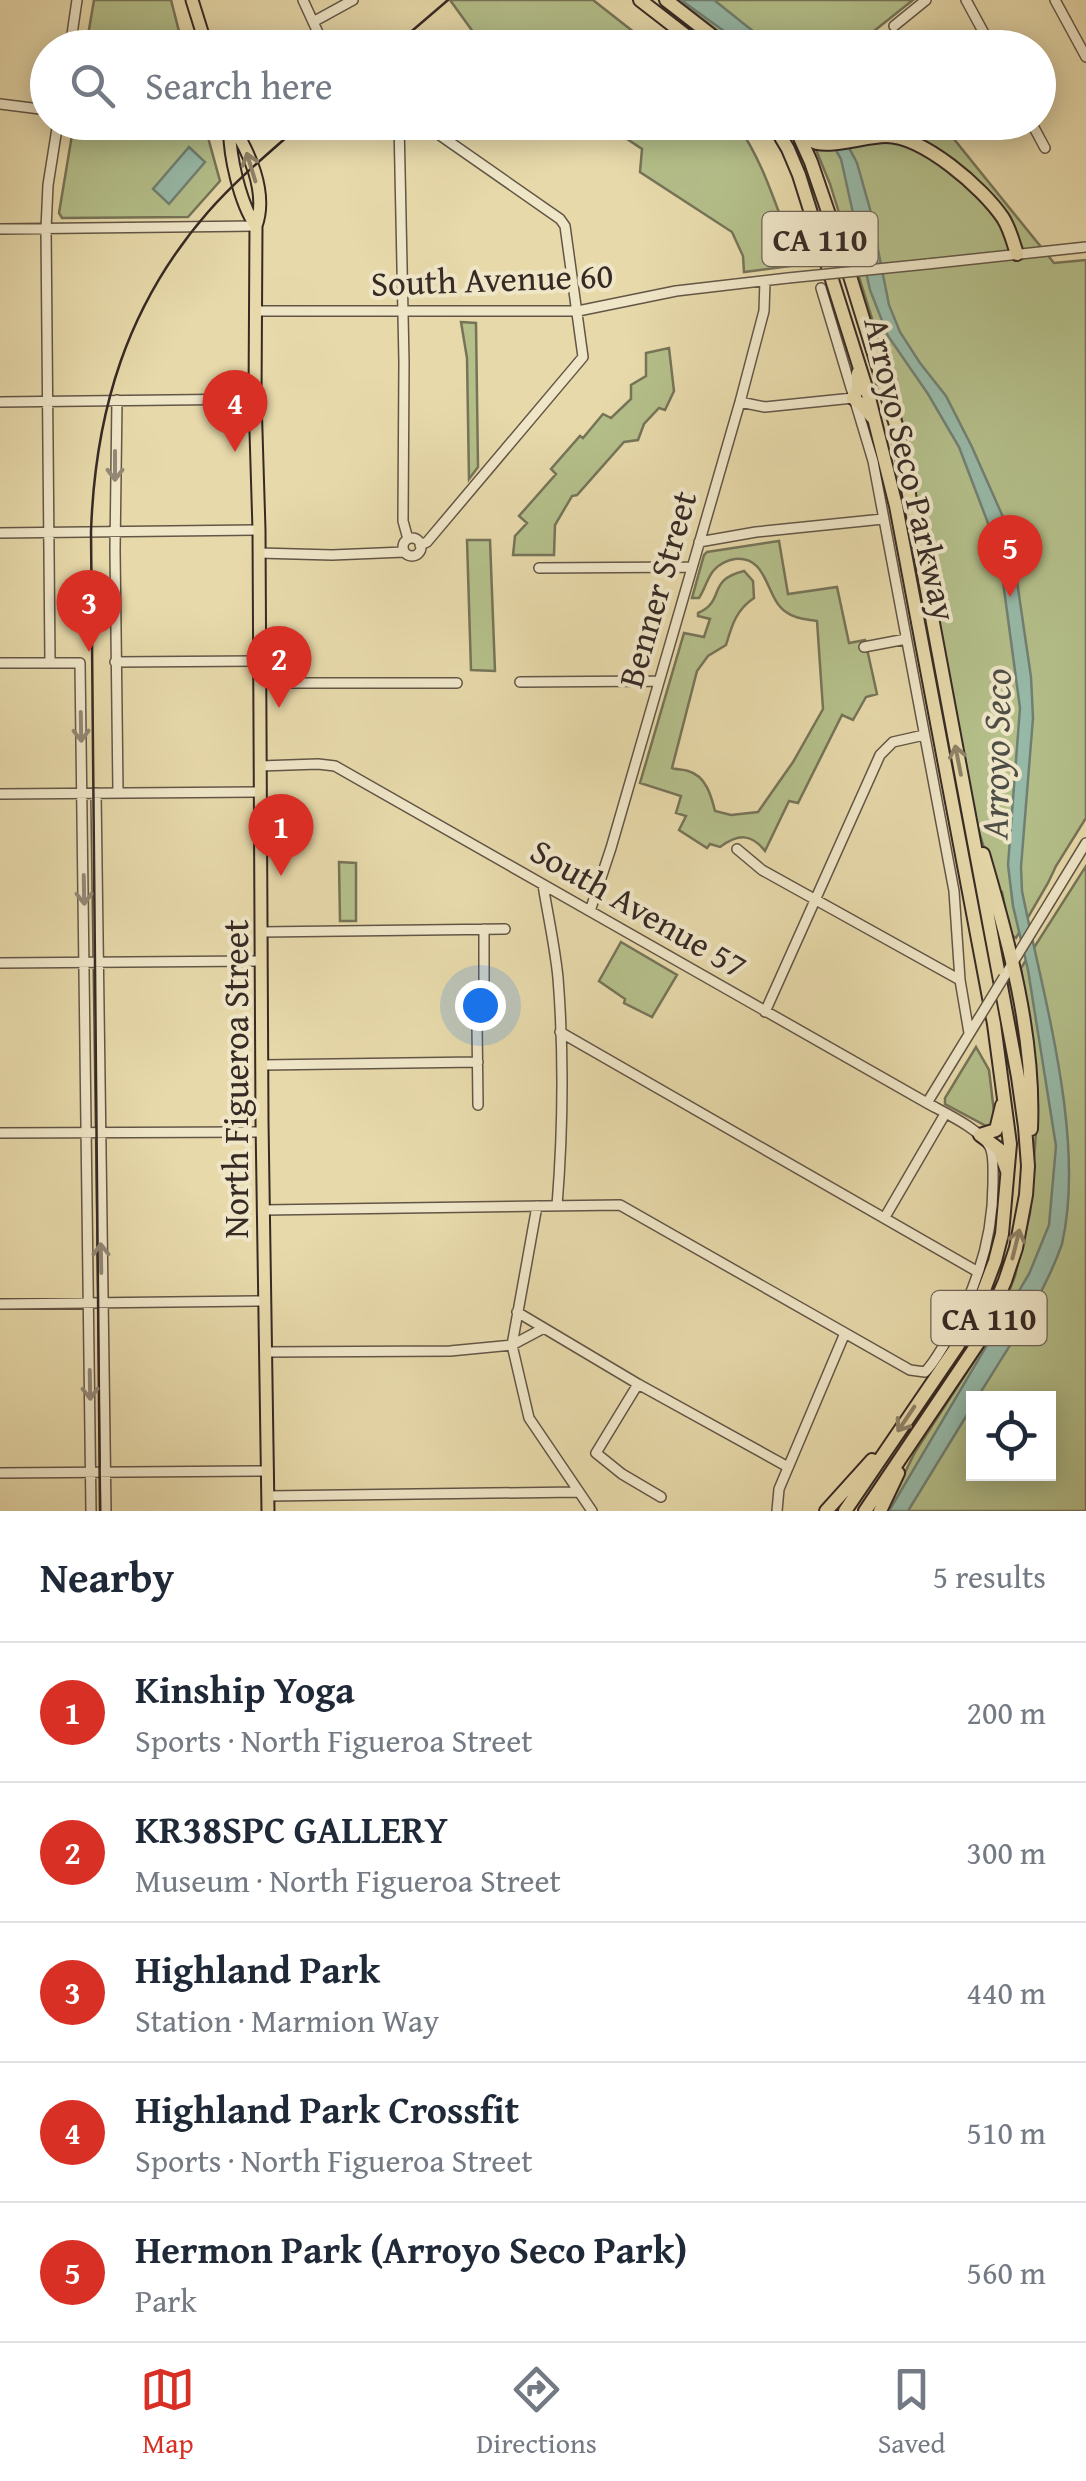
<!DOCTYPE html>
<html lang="en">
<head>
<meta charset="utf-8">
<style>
  body { margin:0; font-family:"Gentium Book Plus",serif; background:#f2f2f3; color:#1f2937 }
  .controls { position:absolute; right:30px; bottom:30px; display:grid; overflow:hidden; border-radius:0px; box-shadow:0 5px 25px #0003 }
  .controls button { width:90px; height:90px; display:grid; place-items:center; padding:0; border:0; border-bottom:2px solid #e0e1e3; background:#fff; color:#1f2937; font:50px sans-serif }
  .you { position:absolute; left:480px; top:1005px; width:35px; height:35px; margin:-25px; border:8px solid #fff; border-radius:50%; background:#1a73e8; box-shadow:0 0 0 15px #1a73e833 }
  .badge { display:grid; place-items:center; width:65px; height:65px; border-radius:50%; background:#d93025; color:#fff; font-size:32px; font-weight:700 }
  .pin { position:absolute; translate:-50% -82px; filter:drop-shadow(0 2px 5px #0008) }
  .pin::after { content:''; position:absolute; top:52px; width:35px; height:30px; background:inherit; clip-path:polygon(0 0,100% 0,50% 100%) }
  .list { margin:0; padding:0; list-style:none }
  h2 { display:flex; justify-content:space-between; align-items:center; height:130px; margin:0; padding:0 40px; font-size:42px }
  h2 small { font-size:32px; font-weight:400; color:#747a83 }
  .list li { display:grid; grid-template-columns:65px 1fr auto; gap:30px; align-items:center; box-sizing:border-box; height:140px; padding:0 40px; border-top:2px solid #e0e1e3 }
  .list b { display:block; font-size:38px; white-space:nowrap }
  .list p { margin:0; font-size:32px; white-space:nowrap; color:#747a83 }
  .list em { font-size:32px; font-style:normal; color:#747a83 }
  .icon { flex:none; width:55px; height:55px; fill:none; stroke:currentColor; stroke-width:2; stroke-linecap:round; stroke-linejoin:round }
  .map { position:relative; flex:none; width:1086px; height:1511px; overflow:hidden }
  .search { position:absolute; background:#fff; box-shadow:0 5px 25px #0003; left:30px; right:30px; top:30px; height:110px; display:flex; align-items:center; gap:25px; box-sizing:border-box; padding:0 35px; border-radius:55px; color:#747a83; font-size:38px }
  .sheet { height:830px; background:#fff }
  nav { display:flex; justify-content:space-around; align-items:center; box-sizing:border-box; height:140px; border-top:2px solid #e0e1e3; background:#fff; font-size:28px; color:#747a83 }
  nav a { display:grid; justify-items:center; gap:5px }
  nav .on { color:#d93025 }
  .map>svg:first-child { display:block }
  .green { fill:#b4bf8a; stroke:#767458; stroke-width:2.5; fill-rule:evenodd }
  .water { fill:#97baa9; stroke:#718074; stroke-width:2.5 }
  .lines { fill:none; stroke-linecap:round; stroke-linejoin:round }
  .minor-casing { stroke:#635646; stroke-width:12 }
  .major-casing { stroke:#372a25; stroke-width:15 }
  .highway-casing { stroke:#372a25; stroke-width:16 }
  .minor { stroke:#efe6c8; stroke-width:9 }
  .major { stroke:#e7d9aa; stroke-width:11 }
  .highway { stroke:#e7d9aa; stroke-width:12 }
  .tram { stroke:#372a25; stroke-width:2.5 }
  .minor-bridge-casing { stroke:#635646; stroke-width:12; stroke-linecap:butt }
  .minor-bridge { stroke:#efe6c8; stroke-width:9 }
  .oneway { stroke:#8f8268 }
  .oneway2 { stroke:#938876 }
  .labels { text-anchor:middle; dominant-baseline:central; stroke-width:8; stroke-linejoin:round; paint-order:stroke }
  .shield { fill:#efe6c8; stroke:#6e6256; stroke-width:2.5 }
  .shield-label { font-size:32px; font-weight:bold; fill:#372a25 }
  .street-label { font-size:35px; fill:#372a25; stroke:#efe6c8 }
  .water-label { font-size:38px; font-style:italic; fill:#4f4e46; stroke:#efe6c8 }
</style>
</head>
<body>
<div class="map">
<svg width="1086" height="1511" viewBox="0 0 1086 1511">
  <rect width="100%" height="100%" fill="#e7d9aa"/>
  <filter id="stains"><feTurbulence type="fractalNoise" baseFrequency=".002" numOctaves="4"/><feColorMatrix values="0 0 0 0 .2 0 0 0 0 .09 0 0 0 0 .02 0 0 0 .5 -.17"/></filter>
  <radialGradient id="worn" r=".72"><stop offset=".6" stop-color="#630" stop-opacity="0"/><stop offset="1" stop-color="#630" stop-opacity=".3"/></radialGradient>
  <!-- green -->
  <path class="green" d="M 94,0 L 171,0 L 183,47 L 86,47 Z
    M 450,0 L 593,0 L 653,47 L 484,47 Z
    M 678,0 L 913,0 L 869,35 L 879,48 L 738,47 Z
    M 74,123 L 204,123 L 220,181 L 188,217 L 62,218 L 59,213 Z
    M 603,123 L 736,123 C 761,158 773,197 788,237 L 793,240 L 797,239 L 806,264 L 744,272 L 743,256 L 732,232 L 640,172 L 642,149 Z
    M 805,123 L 941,123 L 1054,263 L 1086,260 L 1086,818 L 1056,866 L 1048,883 L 1016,938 L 1010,934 L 1002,892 L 998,891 L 974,817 L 899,405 L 830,184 Z
    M 461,322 L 476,323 L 478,467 L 469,479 L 467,358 Z
    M 669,348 L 674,391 L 665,410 L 659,408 L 644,424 L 638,440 L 624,442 L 577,495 L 572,496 L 555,525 L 554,555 L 513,555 L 515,536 L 527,523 L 519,516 L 556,474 L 551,469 L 580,436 L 583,438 L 603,414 L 611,418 L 631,399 L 631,385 L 646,376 L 646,353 Z
    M 467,540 L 490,540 L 495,671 L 471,670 Z
    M 779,541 L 788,594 L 837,587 L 849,643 L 865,640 L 877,694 L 866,697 L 853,720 L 842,715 L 798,803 L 789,801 L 765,851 C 751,833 738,834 720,847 L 710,844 L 707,848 L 679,830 L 686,816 L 676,813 L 681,796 L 640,783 L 684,633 L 704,637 L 710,619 L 698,616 L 698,613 C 726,601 706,580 744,571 L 753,581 L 754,598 C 736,610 732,625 726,645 L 708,656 L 697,671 L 672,768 C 677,770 683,769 688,771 C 706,776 711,795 715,811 L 731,815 L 758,812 L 793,762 L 823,709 L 817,621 C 806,619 795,619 786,612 C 765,598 769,556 735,559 C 728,560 719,564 714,570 C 707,578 705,589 699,598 L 692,598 L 704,555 L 707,552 Z
    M 339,862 L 356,863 L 356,921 L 340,921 Z
    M 1086,866 L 1086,1511 L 886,1511 L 915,1452 L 993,1332 L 1015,1276 L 1030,1213 L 1038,1105 L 1031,1033 L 1021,968 ZM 974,1398 L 1048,1398 L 1048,1474 L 974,1474 Z
    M 621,942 L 677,975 L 652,1017 L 624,1003 L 625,999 L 599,981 Z
    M 976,1047 L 989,1070 L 995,1120 L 990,1128 L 945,1104 L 945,1098 Z"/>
  <!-- water -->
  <path class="water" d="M 681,0 L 714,0 L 773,47 L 746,47 Z
    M 820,123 L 836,123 L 857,163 L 870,209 L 889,305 L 900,332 L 920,363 L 946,396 L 972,447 L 1003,517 L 1012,547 L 1031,677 L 1033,718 L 1021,867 L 1022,891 C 1043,996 1086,1139 1062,1244 C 1044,1296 1006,1351 977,1398 L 974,1398 L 973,1405 L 908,1511 L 889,1511 L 1029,1274 L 1049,1225 L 1056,1146 L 1028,970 L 1013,906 L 1008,865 L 1020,708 L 999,552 L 959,447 L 928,394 L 888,336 L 870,290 L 841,159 Z
    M 189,147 L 205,162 L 169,204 L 153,189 Z"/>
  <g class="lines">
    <!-- minor casing -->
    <g class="minor-casing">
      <path id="minor" d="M 303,0 L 320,37
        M 966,0 L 992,48
        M 1055,0 L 1086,57
        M 313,22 L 353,0
        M 894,26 L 926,0
        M 70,48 L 77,0
        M 0,104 L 48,110
        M 399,122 L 404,362 L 403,521 L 408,539
        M 1031,122 L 1045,148
        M 0,229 L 256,226
        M 927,264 L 1086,247
        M 821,288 L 873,461 L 954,891 L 960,980 L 969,1033
        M 257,311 L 578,311 L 676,291 L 788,278
        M 117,400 L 115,550 L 118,792
        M 0,402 L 255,399
        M 740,402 L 765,407 L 853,398
        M 0,533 L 259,530
        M403 547a9 9 0 1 1 18 0a9 9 0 1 1-18 0Z
        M 699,542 L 756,532 L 883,519
        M 420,545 L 427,542 L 583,357 L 565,226 L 560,219 L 421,122
        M 259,553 L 332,555 L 404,552
        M 539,568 L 692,567
        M 864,647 L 906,639
        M 50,662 L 46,229 L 48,185 L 58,122
        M 115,662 L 259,661
        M 0,663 L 80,663 L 91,1511
        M 520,682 L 659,681
        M 260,683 L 457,683
        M 260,766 L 318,764 L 335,766 L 927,1103 C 945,1113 980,1129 990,1147 C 994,1156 993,1168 993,1178 C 994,1235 976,1291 947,1340 C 940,1351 934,1363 925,1372 L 910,1370 L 620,1205 L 264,1210
        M 96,793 L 106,1511
        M 0,794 L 260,792
        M 737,849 L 762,870 L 960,980
        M 543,885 C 548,916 555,947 558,978 C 564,1054 563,1130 557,1206
        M 590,911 L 611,848 L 740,402 L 764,311 L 765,281
        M 261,932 L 505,929
        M 0,963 L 261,961
        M 1004,977 L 1086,843
        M 765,1012 L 880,755 L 893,742 L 924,735
        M 560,1032 L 978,1272
        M 263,1065 L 478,1062
        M 927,1103 L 979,1018
        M 478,1105 L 477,1024 L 484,1010 L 484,929
        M 0,1133 L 262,1132
        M 537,1206 L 512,1345 L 529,1418 L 592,1511
        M 885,1217 L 945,1114
        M 0,1304 L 264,1301
        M 517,1312 L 638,1384 L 788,1467
        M 266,1352 L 450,1351 L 512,1345 L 544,1328
        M 638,1384 L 596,1453 L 622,1474 L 661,1497
        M 0,1473 L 268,1471
        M 268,1496 L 577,1492
        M 777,1511 L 779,1489 L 845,1333"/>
    </g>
    <!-- major casing -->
    <g class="major-casing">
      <path id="major" d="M 192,0 L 207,48
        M 230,122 C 249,151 268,192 256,226 L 255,399 L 259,530 L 262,1121 L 268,1511
        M 230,124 C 228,152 240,204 256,226"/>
    </g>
    <!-- highway casing -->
    <g class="highway-casing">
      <path id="highway" d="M 640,0 L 702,48
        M 666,0 L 728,48
        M 772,122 L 788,149 L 799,175 L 868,394 L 896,506 L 994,1024 L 1010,1144 L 1002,1234 L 995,1261 L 978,1306 L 958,1345 L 845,1511
        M 793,122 L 811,162 L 849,273 L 896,425 L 1018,1077 L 1025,1127 L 1028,1166 L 1026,1195 L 1016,1248 L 1005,1281 L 978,1343 L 865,1511
        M 798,131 C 805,135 810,141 817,143 C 834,147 867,136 886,136 C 923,136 983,188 1003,218 C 1010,229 1013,242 1017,254
        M 858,373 L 858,389 L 853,398 L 862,405 L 872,417
        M 983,854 C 1009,943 1035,1035 1031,1129
        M 980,1135 L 996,1130 L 1002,1105
        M 980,1135 L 999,1149 L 1007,1171
        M 826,1511 L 872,1460
        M 880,1511 L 898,1473"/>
    </g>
    <!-- minor -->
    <use href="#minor" class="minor"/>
    <!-- major -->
    <use href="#major" class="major"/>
    <!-- highway -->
    <use href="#highway" class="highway"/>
    <!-- tram -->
    <path class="tram" d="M 392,48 L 448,0
      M 100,1511 L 91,532 C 95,411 127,305 208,212 C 237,179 271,151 304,122"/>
    <!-- minor-bridge casing -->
    <g class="minor-bridge-casing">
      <path id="minor-bridge" d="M 788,278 L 927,264
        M 979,1018 L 1004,977"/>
    </g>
    <!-- minor-bridge -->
    <use href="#minor-bridge" class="minor-bridge"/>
  </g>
  <!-- one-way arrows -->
  <defs><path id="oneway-shaft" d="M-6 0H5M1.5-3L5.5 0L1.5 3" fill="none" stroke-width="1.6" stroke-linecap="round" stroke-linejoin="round" transform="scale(2.5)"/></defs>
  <g class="oneway">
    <use href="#oneway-shaft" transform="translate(251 167) rotate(-107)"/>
    <use href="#oneway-shaft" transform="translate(958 760) rotate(-101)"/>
    <use href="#oneway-shaft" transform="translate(1016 1244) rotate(-76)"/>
    <use href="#oneway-shaft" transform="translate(906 1419) rotate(124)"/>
  </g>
  <g class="oneway2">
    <use href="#oneway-shaft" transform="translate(115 466) rotate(90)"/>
    <use href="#oneway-shaft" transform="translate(81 727) rotate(89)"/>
    <use href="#oneway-shaft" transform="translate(84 890) rotate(89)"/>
    <use href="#oneway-shaft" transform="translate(101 1258) rotate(-91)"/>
    <use href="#oneway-shaft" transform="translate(90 1385) rotate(89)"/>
  </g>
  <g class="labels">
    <!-- shield labels -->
    <g class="shield">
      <rect x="762.5" y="212" width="115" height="54" rx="8"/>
      <rect x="931.5" y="1291" width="115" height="54" rx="8"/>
    </g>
    <g class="shield-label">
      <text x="820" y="239">CA 110</text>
      <text x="989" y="1318">CA 110</text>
    </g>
    <!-- street labels -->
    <g class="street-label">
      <text transform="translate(492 279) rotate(-2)">South Avenue 60</text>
      <text transform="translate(911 469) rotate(77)">Arroyo Seco Parkway</text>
      <text transform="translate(657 589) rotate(-74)">Benner Street</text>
      <text transform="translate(639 908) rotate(30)">South Avenue 57</text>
      <text transform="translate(235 1079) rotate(-90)">North Figueroa Street</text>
    </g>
    <!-- water labels -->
    <g class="water-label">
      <text transform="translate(995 754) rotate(-89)">Arroyo Seco</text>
    </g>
  </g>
  <rect width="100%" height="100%" filter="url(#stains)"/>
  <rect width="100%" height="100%" fill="url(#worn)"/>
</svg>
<div class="controls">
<button><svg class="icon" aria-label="locate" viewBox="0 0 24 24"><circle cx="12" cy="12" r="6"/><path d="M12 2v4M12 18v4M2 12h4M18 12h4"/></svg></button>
</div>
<div class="you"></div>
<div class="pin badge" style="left:281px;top:876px">1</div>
<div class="pin badge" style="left:279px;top:708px">2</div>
<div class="pin badge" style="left:89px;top:652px">3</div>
<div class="pin badge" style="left:235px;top:452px">4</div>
<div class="pin badge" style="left:1010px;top:597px">5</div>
<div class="search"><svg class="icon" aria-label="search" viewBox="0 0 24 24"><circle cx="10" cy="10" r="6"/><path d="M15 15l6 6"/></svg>Search here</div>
</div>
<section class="sheet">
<h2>Nearby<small>5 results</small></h2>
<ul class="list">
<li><span class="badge">1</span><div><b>Kinship Yoga</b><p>Sports · North Figueroa Street</p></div><em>200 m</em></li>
<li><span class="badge">2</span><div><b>KR38SPC GALLERY</b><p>Museum · North Figueroa Street</p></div><em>300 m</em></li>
<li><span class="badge">3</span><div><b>Highland Park</b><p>Station · Marmion Way</p></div><em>440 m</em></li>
<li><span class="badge">4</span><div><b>Highland Park Crossfit</b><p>Sports · North Figueroa Street</p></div><em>510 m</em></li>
<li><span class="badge">5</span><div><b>Hermon Park (Arroyo Seco Park)</b><p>Park</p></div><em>560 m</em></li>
</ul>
</section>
<nav>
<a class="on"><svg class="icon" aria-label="map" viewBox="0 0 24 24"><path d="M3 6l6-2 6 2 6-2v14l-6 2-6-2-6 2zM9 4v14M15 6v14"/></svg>Map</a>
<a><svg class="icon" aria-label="directions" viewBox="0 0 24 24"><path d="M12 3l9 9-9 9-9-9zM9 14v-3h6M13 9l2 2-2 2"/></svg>Directions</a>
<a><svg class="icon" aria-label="saved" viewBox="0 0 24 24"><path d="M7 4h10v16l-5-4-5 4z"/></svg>Saved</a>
</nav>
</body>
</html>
